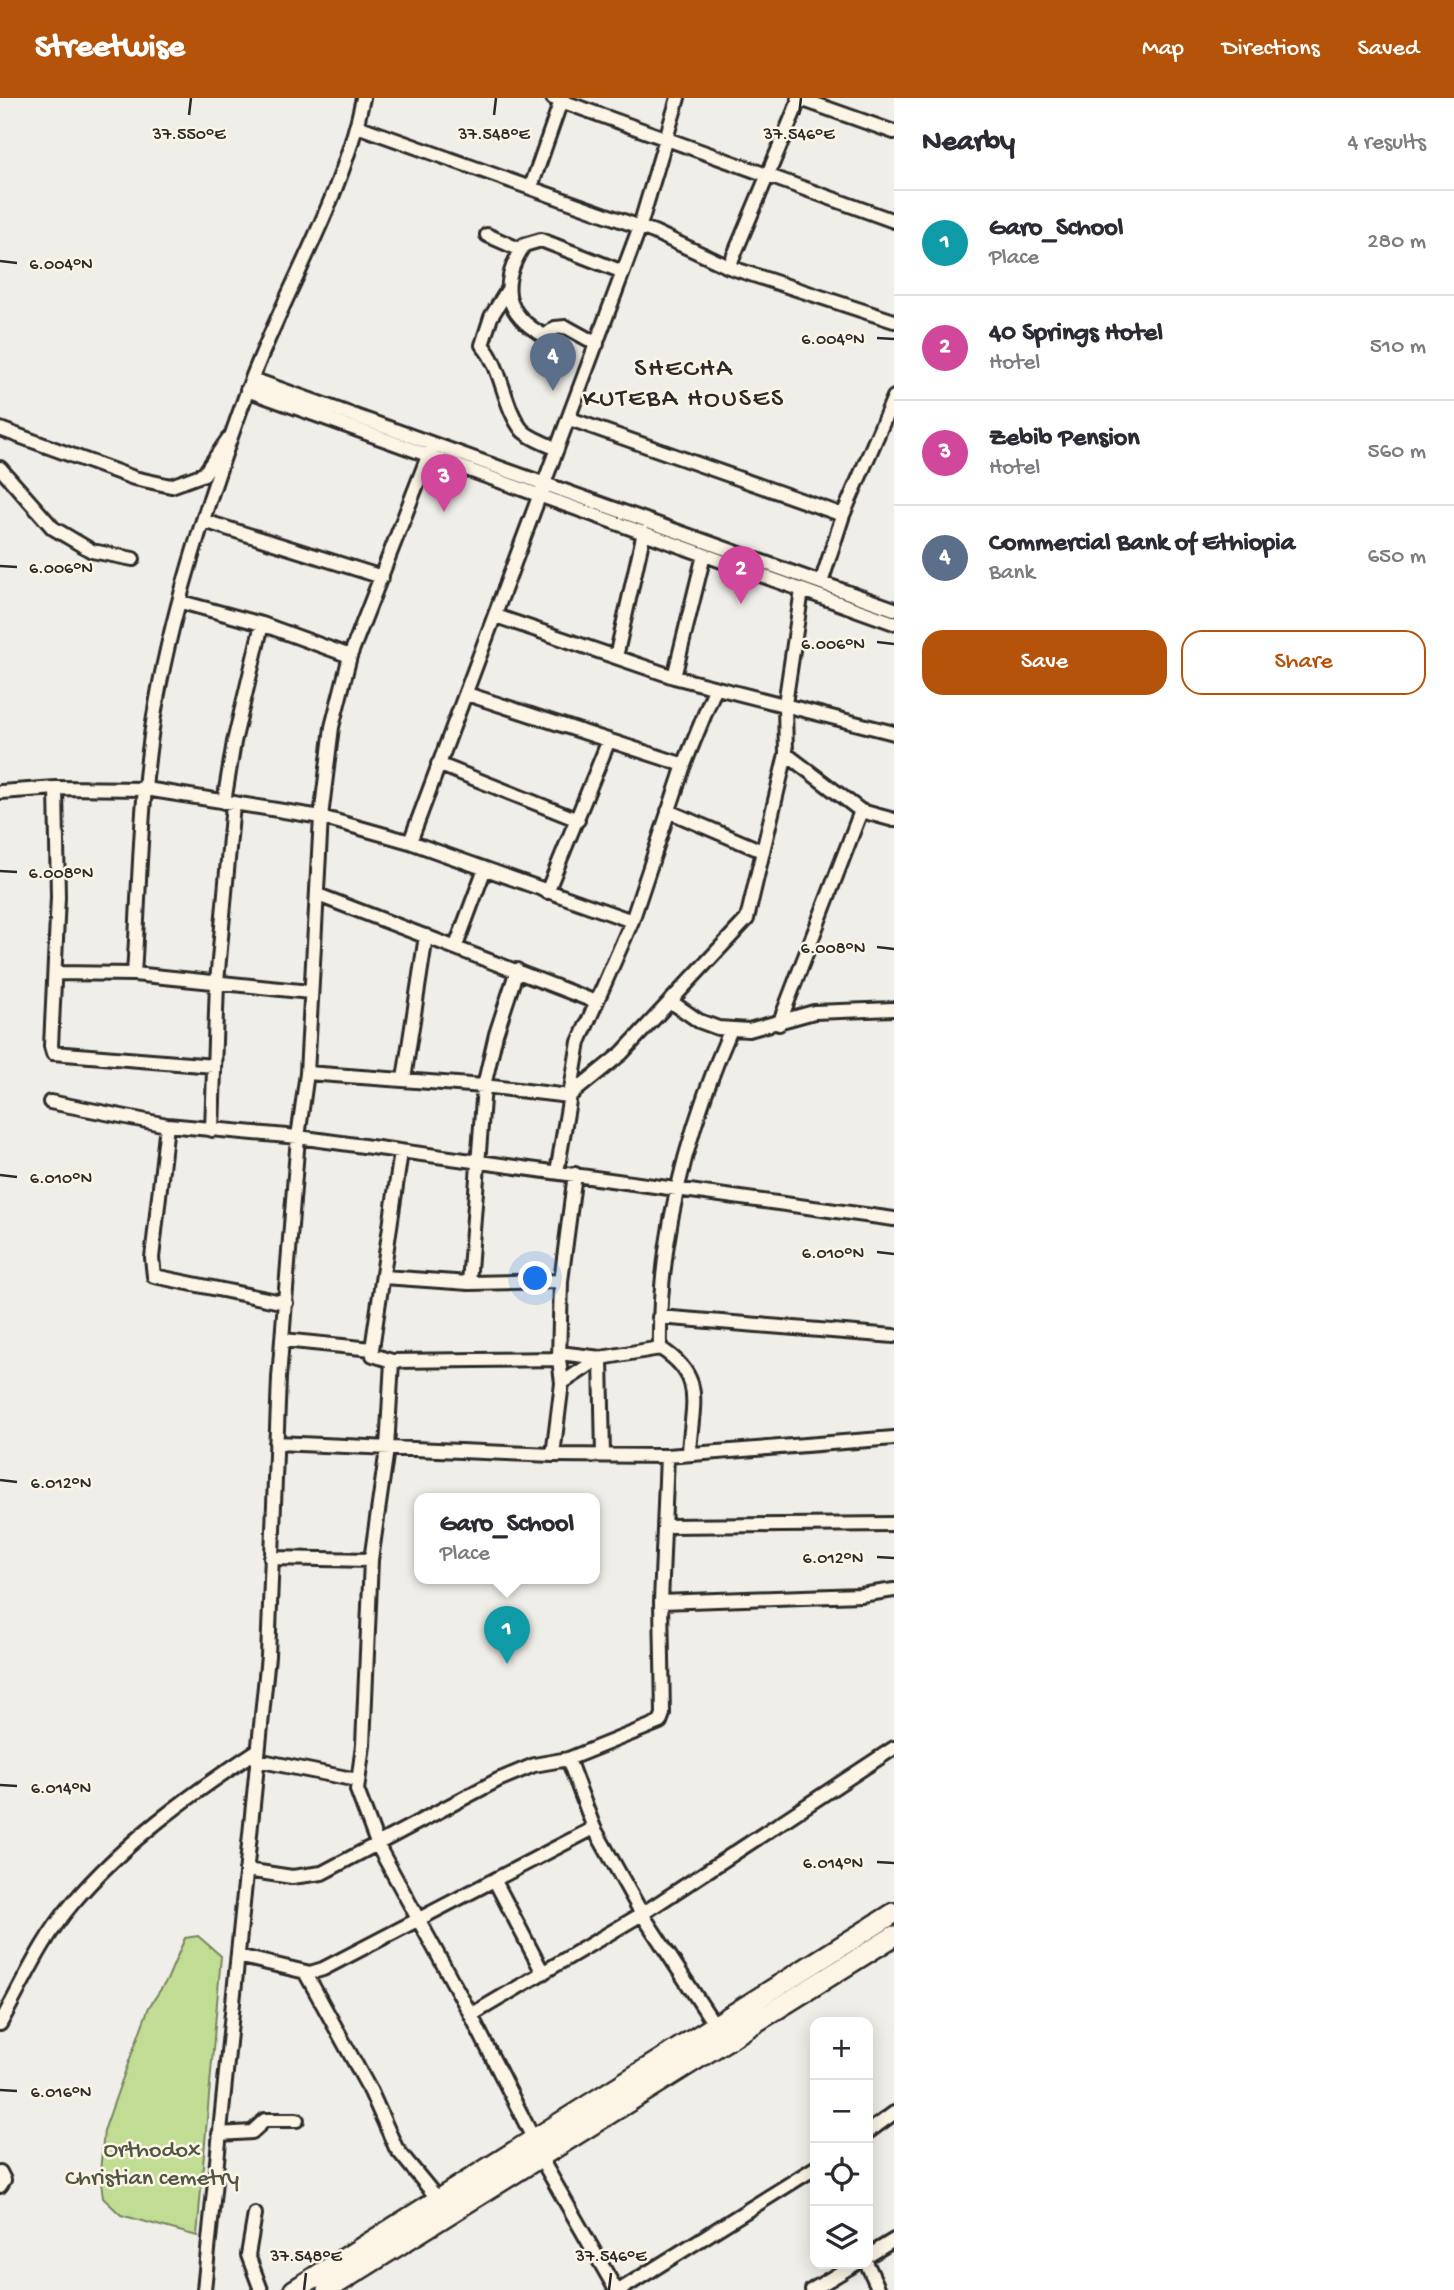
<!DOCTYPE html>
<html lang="en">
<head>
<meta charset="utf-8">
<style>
  body { margin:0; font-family:"Gochi Hand",sans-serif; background:#f2f2f3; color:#2b2b33 }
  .controls { position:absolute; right:21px; bottom:21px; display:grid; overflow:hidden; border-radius:14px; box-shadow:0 4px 18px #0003 }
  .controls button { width:63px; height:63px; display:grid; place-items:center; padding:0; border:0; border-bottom:2px solid #e1e1e2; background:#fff; color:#2b2b33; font:35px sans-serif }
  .you { position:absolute; left:536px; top:1181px; width:24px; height:24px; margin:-18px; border:5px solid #fff; border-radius:50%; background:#1a73e8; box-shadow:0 0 0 10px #1a73e833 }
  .badge { display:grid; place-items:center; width:46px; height:46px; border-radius:50%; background:#b45309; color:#fff; font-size:23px; font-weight:700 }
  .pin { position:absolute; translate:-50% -58px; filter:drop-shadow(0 2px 4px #0008) }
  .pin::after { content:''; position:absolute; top:37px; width:24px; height:21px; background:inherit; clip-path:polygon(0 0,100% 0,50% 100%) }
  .popup { position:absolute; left:414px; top:1395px; width:186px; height:91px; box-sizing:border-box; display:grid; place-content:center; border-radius:14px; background:#fff; filter:drop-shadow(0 2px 5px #0005); font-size:23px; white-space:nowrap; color:#7c7c81 }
  .popup b { font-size:26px; color:#2b2b33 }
  .popup::after { content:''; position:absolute; left:50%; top:100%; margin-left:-14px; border:14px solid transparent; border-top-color:#fff }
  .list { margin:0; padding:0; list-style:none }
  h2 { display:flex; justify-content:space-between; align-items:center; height:91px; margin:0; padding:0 28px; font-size:30px }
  h2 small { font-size:23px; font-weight:400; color:#7c7c81 }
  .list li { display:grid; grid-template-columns:46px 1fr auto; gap:21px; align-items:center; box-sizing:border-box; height:105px; padding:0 28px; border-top:2px solid #e1e1e2 }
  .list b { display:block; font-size:26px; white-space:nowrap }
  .list p { margin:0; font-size:23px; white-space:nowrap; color:#7c7c81 }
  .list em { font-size:23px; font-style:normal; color:#7c7c81 }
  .actions { display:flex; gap:14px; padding:21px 28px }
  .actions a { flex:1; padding:16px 0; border:2px solid #b45309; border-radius:21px; text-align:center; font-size:24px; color:#b45309 }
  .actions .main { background:#b45309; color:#fff }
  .icon { flex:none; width:38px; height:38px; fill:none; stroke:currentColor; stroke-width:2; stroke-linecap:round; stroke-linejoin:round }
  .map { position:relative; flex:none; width:894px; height:2192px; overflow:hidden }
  header { display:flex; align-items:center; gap:42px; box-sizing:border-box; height:98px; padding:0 35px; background:#b45309; color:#fff }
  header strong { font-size:33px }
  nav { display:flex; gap:38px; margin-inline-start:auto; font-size:24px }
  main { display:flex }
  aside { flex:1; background:#fff }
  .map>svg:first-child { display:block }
  .green { fill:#c1dd94; stroke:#768460; stroke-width:2 }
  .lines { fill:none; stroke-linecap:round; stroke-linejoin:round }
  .minor-casing { stroke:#2b2b2b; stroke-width:18 }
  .highway-casing { stroke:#2b2b2b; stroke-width:24 }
  .minor { stroke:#fcf5e5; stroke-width:12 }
  .highway { stroke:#fcf5e5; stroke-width:19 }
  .ticks { fill:none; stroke:#2b2b2b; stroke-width:2.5 }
  .labels { text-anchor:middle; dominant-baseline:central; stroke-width:5; stroke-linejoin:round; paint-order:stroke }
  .park-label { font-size:24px; fill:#505845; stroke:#fcf5e5 }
  .neighbourhood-label { font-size:26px; letter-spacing:2px; fill:#2b2b2b; stroke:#fcf5e5 }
  .ticks-label { font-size:18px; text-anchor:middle; fill:#2b2b2b; stroke:#fcf5e5; stroke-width:5; stroke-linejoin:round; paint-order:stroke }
</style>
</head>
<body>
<header>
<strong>Streetwise</strong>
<nav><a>Map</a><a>Directions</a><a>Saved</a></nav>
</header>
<main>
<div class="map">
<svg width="894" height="2192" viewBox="0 0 894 2192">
  <rect width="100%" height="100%" fill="#f0eee8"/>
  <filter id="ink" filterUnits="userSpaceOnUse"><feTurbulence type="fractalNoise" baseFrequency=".0143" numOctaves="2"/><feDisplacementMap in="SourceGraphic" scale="14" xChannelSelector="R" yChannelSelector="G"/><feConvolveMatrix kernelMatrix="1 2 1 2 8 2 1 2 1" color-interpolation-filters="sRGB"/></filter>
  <g filter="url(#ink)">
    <!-- green -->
    <path class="green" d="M 198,1838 L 221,1858 L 197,2138 L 121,2117 L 103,2100 L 100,2074 L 104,2033 L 118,1993 L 149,1909 L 167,1882 L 185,1840 Z"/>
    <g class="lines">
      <!-- minor casing -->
      <g class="minor-casing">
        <path id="minor" d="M 553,0 L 894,123
          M 798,0 L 894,34
          M 357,28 L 654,134 L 729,169 L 894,223
          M 531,89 L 562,0
          M 487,137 L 521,152
          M 729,169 L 800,0
          M 507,193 L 491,219 L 482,247 C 502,268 503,308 522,332 C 529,340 547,346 557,351
          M 597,246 L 566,229 L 555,230 L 545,238 C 503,216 499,186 524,147 L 541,142 L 623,174
          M 252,281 L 894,511
          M 247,292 L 894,525
          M 570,321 L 843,417
          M 0,331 L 134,380 L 171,388 L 204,376 L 228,341
          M 0,370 L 53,430 L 92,453 L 133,461
          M 204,423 L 382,479
          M 821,485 L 843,417 L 894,299
          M 181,504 L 262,526 L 350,558
          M 496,518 L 674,579 L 894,635
          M 616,559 L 644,434
          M 674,579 L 704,457
          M 467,596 L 684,667
          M 786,656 L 861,713 L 894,722
          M 438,666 L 578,722
          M 56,690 L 58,799 L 51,948 L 53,955 L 214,968
          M 1,694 L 56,690 L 146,691 L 321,719 L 410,744 L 632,823
          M 224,704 L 234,644 L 262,526
          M 668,713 L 762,753
          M 410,744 L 639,131 L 678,0
          M 547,794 L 609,642
          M 318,797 L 596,904
          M 456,848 L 484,773
          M 55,875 L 134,876 L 310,894
          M 134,876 C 140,785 140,691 157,601 C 175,499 213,388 248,291 C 284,193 342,103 363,0
          M 670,903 L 699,923 L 718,930 L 749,932 L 814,914 L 894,911
          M 779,926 L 861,713
          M 307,975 L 484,988 L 569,998 L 622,955 L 747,821 L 786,656 L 785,606 L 802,492
          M 404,981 L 426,838
          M 50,1004 L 167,1027 L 298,1039 L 894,1121
          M 167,1027 L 152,1160 L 154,1178 L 286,1205
          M 212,1032 L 217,884 L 233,706
          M 557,1074 L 579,944 L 632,823 L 684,667 L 715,591
          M 384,1179 L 469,1185 L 561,1183
          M 469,1185 L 484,988 L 496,936 L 517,872
          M 659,1219 L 894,1238
          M 283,1242 L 372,1251
          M 660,1250 C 658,1140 687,1032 731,931
          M 559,1255 L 601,1260 L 660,1250 C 706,1279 692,1305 689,1354
          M 601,1260 L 603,1357
          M 392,1263 L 559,1261
          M 562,1285 L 600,1260
          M 276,1345 L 553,1357 L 667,1358 L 894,1340
          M 553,1357 L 562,1285 L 559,1261 L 561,1183 L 575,1076
          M 666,1428 L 894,1426
          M 271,1460 L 371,1462 L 387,1351 L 392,1263 L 373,1257 L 372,1251 L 401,1054
          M 371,1462 L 363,1647 L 357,1692 L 378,1748 L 471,1917 L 534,2042
          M 661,1504 L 861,1497 L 894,1492
          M 568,1661 L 594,1730 L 642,1816 L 718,1932
          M 257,1662 L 357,1682
          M 246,1772 L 292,1779 L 322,1775 L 498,1682 L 534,1667 L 568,1661 L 660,1624 L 663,1616 L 661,1504 L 667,1358
          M 495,1783 L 543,1875
          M 238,1858 L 310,1875 L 323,1871 L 594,1730
          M 305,1874 L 371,1994 L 396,2050 L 442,2106
          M 471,1917 L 642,1816 L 894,1650
          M 0,1926 C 22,1887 42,1841 72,1806 C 123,1745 191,1696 258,1652
          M 868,2034 L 894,2015
          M 219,2036 L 252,2034 L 265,2022 L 297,2022
          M 540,2059 L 616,2192
          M 0,2074 L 4,2082 L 0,2088
          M 255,2116 L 248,2157 L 261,2192
          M 868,2158 L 894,2142
          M 867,2166 L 879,2192
          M 204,2192 L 268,1558 L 279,1280 L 298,1039 L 307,975 L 321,719 L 332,629 L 350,558 L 432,348
          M 620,2192 L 815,2070
          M 812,2192 L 855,2166"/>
      </g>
      <!-- highway casing -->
      <g class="highway-casing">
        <path id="highway" d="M 294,2192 L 894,1815
          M 327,2192 L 894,1838"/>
      </g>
      <!-- minor -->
      <use href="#minor" class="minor"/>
      <!-- highway -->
      <use href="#highway" class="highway"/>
    </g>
  </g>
  <!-- ticks -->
  <path class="ticks" d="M 189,17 L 191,0M 494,17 L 496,0M 799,17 L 801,0M 0,163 L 17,165M 877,240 L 894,241M 0,468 L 17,469M 877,544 L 894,546M 0,773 L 17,774M 877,849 L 894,851M 0,1077 L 17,1079M 877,1154 L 894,1156M 0,1382 L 17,1384M 877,1459 L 894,1460M 0,1687 L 17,1688M 877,1764 L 894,1765M 0,1992 L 17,1993M 304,2192 L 306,2175M 609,2192 L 611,2175"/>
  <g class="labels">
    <!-- park labels -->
    <g class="park-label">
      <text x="152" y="2053">Orthodox<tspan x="152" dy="28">Christian cemetry</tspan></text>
    </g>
    <!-- neighbourhood labels -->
    <g class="neighbourhood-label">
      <text x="684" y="272">SHECHA<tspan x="684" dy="30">KUTEBA HOUSES</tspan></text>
    </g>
  </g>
  <g class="ticks-label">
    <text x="189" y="41">37.550°E</text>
    <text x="494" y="41">37.548°E</text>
    <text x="799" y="41">37.546°E</text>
    <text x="61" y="171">6.004°N</text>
    <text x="833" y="246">6.004°N</text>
    <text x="61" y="475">6.006°N</text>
    <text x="833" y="551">6.006°N</text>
    <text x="61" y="780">6.008°N</text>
    <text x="833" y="855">6.008°N</text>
    <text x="61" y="1085">6.010°N</text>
    <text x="833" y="1160">6.010°N</text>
    <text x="61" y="1390">6.012°N</text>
    <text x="833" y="1465">6.012°N</text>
    <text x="61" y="1695">6.014°N</text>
    <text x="833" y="1770">6.014°N</text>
    <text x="61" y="1999">6.016°N</text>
    <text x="306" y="2163">37.548°E</text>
    <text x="611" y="2163">37.546°E</text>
  </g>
</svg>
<div class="controls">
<button>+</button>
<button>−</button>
<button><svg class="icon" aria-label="locate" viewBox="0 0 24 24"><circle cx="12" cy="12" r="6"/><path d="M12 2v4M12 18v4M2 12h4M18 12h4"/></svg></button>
<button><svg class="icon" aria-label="layers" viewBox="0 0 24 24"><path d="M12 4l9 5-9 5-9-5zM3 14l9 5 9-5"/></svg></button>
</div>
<div class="you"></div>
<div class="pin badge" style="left:507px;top:1566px;background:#0f9aa8">1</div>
<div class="popup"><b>Garo_School</b>Place</div>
<div class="pin badge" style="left:741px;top:506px;background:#d1479c">2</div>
<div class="pin badge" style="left:444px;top:414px;background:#d1479c">3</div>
<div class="pin badge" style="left:553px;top:293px;background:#5c6f8a">4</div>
</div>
<aside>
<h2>Nearby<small>4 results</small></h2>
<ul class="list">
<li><span class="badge" style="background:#0f9aa8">1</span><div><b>Garo_School</b><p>Place</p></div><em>280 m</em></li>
<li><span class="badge" style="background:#d1479c">2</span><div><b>40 Springs Hotel</b><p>Hotel</p></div><em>510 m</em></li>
<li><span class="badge" style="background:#d1479c">3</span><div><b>Zebib Pension</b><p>Hotel</p></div><em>560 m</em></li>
<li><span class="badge" style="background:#5c6f8a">4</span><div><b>Commercial Bank of Ethiopia</b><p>Bank</p></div><em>650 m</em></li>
</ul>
<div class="actions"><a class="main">Save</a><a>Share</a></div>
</aside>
</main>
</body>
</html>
